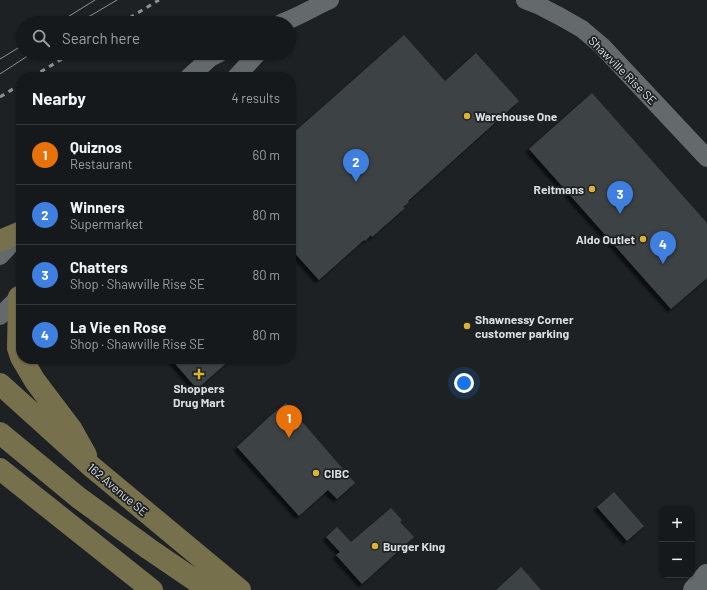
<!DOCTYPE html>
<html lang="en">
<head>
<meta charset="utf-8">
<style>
  body { margin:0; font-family:Barlow,sans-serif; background:#232628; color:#f1f3f6 }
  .controls { position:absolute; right:12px; bottom:12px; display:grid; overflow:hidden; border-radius:8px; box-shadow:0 1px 3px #0004 }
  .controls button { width:36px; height:36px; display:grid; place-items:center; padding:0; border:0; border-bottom:1px solid #35383a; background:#16191b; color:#f1f3f6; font:20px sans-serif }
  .you { position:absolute; left:464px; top:383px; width:14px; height:14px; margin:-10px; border:3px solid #fff; border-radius:50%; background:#1a73e8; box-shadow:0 0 0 6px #1a73e833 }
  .badge { display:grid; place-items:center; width:26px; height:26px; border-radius:50%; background:#0b8043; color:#fff; font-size:13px; font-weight:700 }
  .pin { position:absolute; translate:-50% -33px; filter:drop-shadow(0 1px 2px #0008) }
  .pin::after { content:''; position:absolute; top:21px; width:14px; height:12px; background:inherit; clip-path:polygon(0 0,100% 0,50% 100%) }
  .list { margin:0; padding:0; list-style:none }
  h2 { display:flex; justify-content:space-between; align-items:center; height:52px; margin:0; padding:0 16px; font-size:17px }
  h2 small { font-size:13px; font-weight:400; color:#9ea0a3 }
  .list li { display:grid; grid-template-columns:26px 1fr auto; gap:12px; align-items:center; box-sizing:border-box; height:60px; padding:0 16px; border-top:1px solid #35383a }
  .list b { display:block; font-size:15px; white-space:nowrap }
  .list p { margin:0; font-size:13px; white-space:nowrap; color:#9ea0a3 }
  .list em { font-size:13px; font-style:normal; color:#9ea0a3 }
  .icon { flex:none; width:22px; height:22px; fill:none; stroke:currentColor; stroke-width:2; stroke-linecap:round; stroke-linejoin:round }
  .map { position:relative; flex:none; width:707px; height:590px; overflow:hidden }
  .search { position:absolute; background:#16191b; box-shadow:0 1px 3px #0004; left:16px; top:16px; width:280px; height:44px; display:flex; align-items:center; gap:10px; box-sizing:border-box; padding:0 14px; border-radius:22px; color:#9ea0a3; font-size:15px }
  .panel { position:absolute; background:#16191b; box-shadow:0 1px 3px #0004; left:16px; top:72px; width:280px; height:292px; border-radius:16px }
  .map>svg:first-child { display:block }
  .building { fill:#3e4245; filter:url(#shadow) }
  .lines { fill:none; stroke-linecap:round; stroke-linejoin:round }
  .minor { stroke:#64696c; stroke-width:18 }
  .tertiary { stroke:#64696c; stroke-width:22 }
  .secondary { stroke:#77704c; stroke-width:22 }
  .tram { stroke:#8e9193; stroke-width:1 }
  .rail { stroke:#8e9193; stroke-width:3; stroke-dasharray:5 5; stroke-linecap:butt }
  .poi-dot { fill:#dab333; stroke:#1d2124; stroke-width:1.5 }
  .labels { text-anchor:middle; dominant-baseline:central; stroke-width:3.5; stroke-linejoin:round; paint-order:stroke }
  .street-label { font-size:12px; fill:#dadddf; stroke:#1d2124 }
  .poi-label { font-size:12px; font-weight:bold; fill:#dadddf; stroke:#1d2124; text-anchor:start }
</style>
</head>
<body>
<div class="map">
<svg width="707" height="590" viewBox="0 0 707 590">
  <defs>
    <filter id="shadow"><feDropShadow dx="-3.5" dy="3.5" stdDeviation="1" flood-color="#0009"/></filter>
  </defs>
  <rect width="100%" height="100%" fill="#1d2124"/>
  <!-- building -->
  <path class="building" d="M 404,35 L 445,81 L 476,53 L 519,101 L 408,201 L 409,202 L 403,207 L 405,208 L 372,237 L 371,235 L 365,241 L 364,240 L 319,280 L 291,249 L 291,135 Z
    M 592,93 L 707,223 L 707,278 L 671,309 L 529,149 Z
    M 171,359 L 231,359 L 197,389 Z
    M 286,403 L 355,483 L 337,499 L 328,490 L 299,516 L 237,447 L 270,416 Z
    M 614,492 L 644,526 L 627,541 L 597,507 Z
    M 391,508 L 402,520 L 400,522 L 414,537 L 362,584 L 336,555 L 340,552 L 326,537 L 337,527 L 351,542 Z
    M 521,567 L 541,590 L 496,590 Z"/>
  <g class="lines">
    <!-- minor -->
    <path class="minor" d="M 525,0 L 538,5 L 561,17 L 582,29 L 602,46 L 707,158
      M 281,23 C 298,17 314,7 330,0
      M 189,77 L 210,58 L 220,53
      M 236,77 L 258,53
      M 0,256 L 20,234
      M 0,316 L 21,295"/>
    <!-- tertiary -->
    <path class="tertiary" d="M 694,590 L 707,575"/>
    <!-- secondary -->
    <path class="secondary" d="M 0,241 L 21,232
      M 19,297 L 18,348 L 21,357
      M 22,359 L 35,381 L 72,430 L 86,455
      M 0,384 L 92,467 L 240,590
      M 0,433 L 79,498 L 149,549 L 199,583 L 233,590
      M 0,469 L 152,590"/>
    <!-- tram -->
    <path class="tram" d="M 58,23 L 95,0
      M 78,23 L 117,0
      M 0,59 L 23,45
      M 0,74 L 32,53"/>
    <!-- rail -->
    <path class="rail" d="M 121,23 L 159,0
      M 32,77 L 72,53
      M 0,97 L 21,84"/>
  </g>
  <!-- markers -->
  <g class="poi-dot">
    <circle cx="467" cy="116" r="4"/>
    <circle cx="592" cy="189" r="4"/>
    <circle cx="643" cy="239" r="4"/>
    <circle cx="467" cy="326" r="4"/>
    <path d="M197 368h4v4h4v4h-4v4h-4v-4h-4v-4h4z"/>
    <circle cx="316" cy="473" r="4"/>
    <circle cx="375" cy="546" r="4"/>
  </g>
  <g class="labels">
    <!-- street labels -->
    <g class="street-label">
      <text transform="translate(623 70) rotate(45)">Shawville Rise SE</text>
      <text transform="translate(118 489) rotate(40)">162 Avenue SE</text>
    </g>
    <!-- poi labels -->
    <g class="poi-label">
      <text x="475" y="116">Warehouse One</text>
      <text x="584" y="189" text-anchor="end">Reitmans</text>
      <text x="635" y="239" text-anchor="end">Aldo Outlet</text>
      <text x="475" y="319">Shawnessy Corner<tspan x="475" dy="14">customer parking</tspan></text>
      <text x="199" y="388" text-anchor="middle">Shoppers<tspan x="199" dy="14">Drug Mart</tspan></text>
      <text x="324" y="473">CIBC</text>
      <text x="383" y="546">Burger King</text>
    </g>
  </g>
</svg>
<div class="controls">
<button>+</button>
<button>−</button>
</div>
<div class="you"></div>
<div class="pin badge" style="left:289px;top:438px;background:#e8710a">1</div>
<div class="pin badge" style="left:356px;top:182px;background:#3f7fe0">2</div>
<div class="pin badge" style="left:620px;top:214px;background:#3f7fe0">3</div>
<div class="pin badge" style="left:663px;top:264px;background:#3f7fe0">4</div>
<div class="search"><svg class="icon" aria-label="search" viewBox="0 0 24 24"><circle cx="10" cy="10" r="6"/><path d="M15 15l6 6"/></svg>Search here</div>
<section class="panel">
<h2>Nearby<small>4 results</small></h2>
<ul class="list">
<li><span class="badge" style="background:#e8710a">1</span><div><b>Quiznos</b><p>Restaurant</p></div><em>60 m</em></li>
<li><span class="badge" style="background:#3f7fe0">2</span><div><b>Winners</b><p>Supermarket</p></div><em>80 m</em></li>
<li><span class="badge" style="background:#3f7fe0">3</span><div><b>Chatters</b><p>Shop · Shawville Rise SE</p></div><em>80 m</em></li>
<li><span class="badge" style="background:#3f7fe0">4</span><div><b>La Vie en Rose</b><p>Shop · Shawville Rise SE</p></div><em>80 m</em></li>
</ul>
</section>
</div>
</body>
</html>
